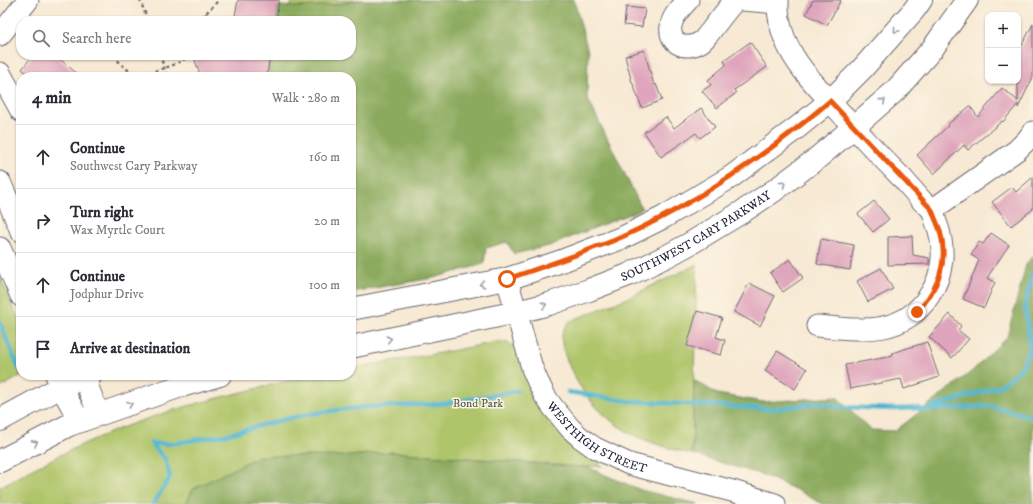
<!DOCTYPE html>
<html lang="en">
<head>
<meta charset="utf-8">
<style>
  body { margin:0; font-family:"IM FELL DW Pica",serif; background:#f7f7f7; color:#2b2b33 }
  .controls { position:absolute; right:12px; top:12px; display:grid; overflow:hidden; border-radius:8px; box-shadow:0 1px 3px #0004 }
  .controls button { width:36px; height:36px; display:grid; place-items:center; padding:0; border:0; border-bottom:1px solid #e1e1e2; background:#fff; color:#2b2b33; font:20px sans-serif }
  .stop { position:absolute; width:12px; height:12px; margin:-9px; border:3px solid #ea580c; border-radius:50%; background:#fff }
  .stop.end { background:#ea580c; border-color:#fff; box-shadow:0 1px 4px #0008 }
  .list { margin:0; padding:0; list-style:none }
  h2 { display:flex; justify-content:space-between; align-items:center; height:52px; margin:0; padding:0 16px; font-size:17px }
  h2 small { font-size:13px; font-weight:400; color:#7c7c81 }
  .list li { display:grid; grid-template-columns:26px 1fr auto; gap:12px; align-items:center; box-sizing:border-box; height:64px; padding:0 16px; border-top:1px solid #e1e1e2 }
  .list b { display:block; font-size:15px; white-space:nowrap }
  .list p { margin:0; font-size:13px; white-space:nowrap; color:#7c7c81 }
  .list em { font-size:13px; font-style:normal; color:#7c7c81 }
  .icon { flex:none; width:22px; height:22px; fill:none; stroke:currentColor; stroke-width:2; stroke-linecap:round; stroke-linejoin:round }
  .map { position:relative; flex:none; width:1033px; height:504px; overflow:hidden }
  .search { position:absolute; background:#fff; box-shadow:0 1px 3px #0004; left:16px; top:16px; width:340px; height:44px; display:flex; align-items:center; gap:10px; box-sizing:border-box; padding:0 14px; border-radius:16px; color:#7c7c81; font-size:15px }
  .panel { position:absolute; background:#fff; box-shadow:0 1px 3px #0004; left:16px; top:72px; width:340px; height:308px; border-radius:16px }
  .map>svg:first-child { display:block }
  .green { fill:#afc569; stroke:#687452 }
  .forest { fill:#8baa5d; stroke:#56664c }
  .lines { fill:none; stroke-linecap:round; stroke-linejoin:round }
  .stream { stroke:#50b5cf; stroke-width:4.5 }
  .building { fill:#dfa5bc }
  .minor-casing { stroke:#6d6870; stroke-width:23 }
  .major-casing { stroke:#6d6870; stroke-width:24 }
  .path { stroke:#6d6870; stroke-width:2.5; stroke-dasharray:3 3; stroke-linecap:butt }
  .minor { stroke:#fff; stroke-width:21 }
  .major { stroke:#fff; stroke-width:22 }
  .oneway { stroke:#9c9ca7 }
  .route { stroke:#ea580c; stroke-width:5 }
  .labels { text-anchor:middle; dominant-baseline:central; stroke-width:3; stroke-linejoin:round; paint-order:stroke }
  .street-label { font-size:12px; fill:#22223b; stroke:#fcf5e5 }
  .park-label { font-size:12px; fill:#535b4b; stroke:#fcf5e5 }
</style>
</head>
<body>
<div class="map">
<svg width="1033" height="504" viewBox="0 0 1033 504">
  <rect width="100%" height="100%" fill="#fcf5e5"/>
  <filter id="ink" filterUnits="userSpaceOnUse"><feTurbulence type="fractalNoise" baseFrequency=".025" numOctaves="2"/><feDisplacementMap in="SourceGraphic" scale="8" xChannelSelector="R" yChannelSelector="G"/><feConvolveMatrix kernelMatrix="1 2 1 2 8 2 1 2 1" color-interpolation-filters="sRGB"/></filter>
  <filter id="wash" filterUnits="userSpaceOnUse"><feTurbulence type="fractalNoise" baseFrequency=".012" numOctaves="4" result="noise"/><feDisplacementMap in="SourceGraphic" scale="16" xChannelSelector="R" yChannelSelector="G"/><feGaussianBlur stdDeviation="0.9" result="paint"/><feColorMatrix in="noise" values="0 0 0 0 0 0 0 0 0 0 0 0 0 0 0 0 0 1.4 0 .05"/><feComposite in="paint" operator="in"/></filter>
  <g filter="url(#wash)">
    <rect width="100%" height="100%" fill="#f7e9d3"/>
    <!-- green -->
    <path class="green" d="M 293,0 L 360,0 C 337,4 314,8 290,7 Z
      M 697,264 L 692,454 C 676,450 660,446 645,440 C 608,426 579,394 566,358 C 561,342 558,334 570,321 L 625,299 Z
      M 0,277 L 21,325 L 21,375 L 22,375 L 0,388 Z
      M 501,341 L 509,343 L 515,347 L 583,452 L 602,466 L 582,467 L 391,452 L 349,456 L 193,489 L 186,504 L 0,504 L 0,487 C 49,459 102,433 155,416 C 203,400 254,390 303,377 L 315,375 L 351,375 L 351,368 L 398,360 L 440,353 Z"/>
    <!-- forest -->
    <path class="forest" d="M 360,0 L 574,0 L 588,51 L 587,97 L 642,209 L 549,246 L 514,254 L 507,242 L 486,248 L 484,264 L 433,278 L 351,292 L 351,77 L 263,77 L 267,75 L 270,55 L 351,55 L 351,21 L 276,21 L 278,6 L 299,7 L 334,5 Z
      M 1033,255 L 1033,504 L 822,504 L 799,491 L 763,475 L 692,454 L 694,380 L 717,394 L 763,402 L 837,397 L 871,430 L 895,431 L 971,372 L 1007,337 L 1026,265 Z
      M 391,452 L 582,467 L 588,467 L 603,474 L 641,490 L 698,504 L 186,504 L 193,489 L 259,456 L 349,456 Z"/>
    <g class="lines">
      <!-- stream -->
      <path class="stream" d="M 0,323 L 19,369
        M 568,392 L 628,401 L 775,409 L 818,403 L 841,407 L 896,409 L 917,408 L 923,410 L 989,406 L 1025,415 L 1033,419
        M 930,408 L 1000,386 L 1021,369 L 1030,348 L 1025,306 L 1032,274 L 1033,272
        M 151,443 L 169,444 L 225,435 L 289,418 L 322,412 L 365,407 L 441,404 L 517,391
        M 151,443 L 165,459 L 170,477 L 153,504"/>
    </g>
    <g id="blocks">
      <!-- building -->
      <path class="building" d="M 238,0 L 279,0 L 276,21 L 234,21 Z
        M 813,0 L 841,0 L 827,25 L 806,14 Z
        M 626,7 L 645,9 L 642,27 L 624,25 Z
        M 1033,24 L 1033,77 L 1018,108 L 1018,104 L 1003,122 L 1002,121 L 968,150 L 964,145 L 934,174 L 917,155 L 948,126 L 947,125 L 970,106 L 978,117 L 1002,88 L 1018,101 L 1018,53 Z
        M 750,42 L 767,67 L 734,90 L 736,93 L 717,108 L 702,91 L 711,85 L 708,80 L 726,65 L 724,61 Z
        M 644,50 L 654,85 L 656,84 L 662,100 L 642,108 L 631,79 L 625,56 Z
        M 33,55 L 55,55 L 81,77 L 31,77 L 22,69 Z
        M 193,55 L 270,55 L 267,75 L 263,77 L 201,77 Z
        M 701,108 L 715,127 L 700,138 L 696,133 L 661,157 L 644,132 L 666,117 L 674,128 Z
        M 1033,177 L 1033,209 L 1011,226 L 992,202 L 1012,187 L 1016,192 Z
        M 874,201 L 889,219 L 873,232 L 858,214 Z
        M 991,233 L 1009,245 L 987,278 L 995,282 L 984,308 L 963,299 L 979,260 L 971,255 L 979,242 L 983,244 Z
        M 912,236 L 913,255 L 929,258 L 929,264 L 888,265 L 888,237 Z
        M 821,239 L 854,245 L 850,270 L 817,264 Z
        M 790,259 L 803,278 L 783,292 L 770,273 Z
        M 881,268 L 893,289 L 868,302 L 857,281 Z
        M 749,283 L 775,296 L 760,326 L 734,312 Z
        M 697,311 L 722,318 L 716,337 L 725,340 L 721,355 L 687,346 Z
        M 950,314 L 961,326 L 958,330 L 969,339 L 952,358 L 929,337 Z
        M 927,342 L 939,377 L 904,389 L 901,379 L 850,389 L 845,365 L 893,356 L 892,353 Z
        M 777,351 L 807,369 L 795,389 L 765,371 Z"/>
    </g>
  </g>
  <g filter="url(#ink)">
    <use href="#blocks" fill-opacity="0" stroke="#6d6870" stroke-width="1"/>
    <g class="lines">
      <!-- minor casing -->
      <g class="minor-casing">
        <g id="minor">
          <path d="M 688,0 C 682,7 672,16 671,26 C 668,43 685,51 699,43 C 704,41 707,35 710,32 C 718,21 726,11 735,0"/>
          <path d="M 742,0 L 778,3"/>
          <path d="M 778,0 C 777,16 782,35 790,50 C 800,69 816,86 831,102 C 854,128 878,154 903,179 C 910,187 916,194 923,202 C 926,204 930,207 932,210 C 934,214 935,218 936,222 C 946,247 944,274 929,296 C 902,337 859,330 817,326"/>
          <path d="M 0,35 L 28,0"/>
          <path d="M 0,73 L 21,111"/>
          <path d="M 0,182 L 21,231"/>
          <path d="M 932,210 L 1017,150 L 1027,140 L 1033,132"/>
          <path d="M 0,248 L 21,296"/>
          <path id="s1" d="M 507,279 L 532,368 L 538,382 L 545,396 L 552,406 L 570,428 L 581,438 L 595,448 L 629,464 L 736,492 L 775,504"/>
          <path d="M 56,375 L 61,387 L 80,422"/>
          <path d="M 83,375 L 99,415"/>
        </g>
      </g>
      <!-- major casing -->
      <g class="major-casing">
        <g id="major">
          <path d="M 351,309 L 507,279 L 559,262 L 624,237 L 664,217 L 731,177 L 798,127 L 830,101 L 862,69 L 891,36 L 914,10 L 921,0"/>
          <path id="s2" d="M 351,347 L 517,312 L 549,304 L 589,290 L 628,275 L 669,255 L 691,243 L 742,212 L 775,190 L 815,160 L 854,127 L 895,91 L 933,48 L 967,0"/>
          <path d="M 0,420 L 61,387 L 91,375"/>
          <path d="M 0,461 L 69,425 L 178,387 L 220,375"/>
        </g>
      </g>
      <!-- path -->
      <path class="path" d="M 140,0 L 148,21
        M 205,14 L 213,19 L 220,21
        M 198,21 L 219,0
        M 115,55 C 118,63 129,73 139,74 C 147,74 177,65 183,60 C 185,59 186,57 187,55
        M 160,55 L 167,77"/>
      <!-- minor -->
      <use href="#minor" class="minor"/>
      <!-- major -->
      <use href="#major" class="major"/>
    </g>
    <!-- one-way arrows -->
    <defs><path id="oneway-chevron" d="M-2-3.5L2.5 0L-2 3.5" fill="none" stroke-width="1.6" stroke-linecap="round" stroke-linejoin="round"/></defs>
    <g class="oneway">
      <use href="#oneway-chevron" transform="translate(896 30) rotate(130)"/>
      <use href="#oneway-chevron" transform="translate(883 101) rotate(-41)"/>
      <use href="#oneway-chevron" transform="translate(783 184) rotate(-37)"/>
      <use href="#oneway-chevron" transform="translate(482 284) rotate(169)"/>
      <use href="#oneway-chevron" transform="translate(544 305) rotate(-15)"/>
      <use href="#oneway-chevron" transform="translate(389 339) rotate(-12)"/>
      <use href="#oneway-chevron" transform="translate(130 404) rotate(-20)"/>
      <use href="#oneway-chevron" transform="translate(35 443) rotate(-28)"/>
    </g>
  </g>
  <g class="lines" filter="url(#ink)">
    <!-- route -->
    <path class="route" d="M 507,279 C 537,269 567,259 596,247 C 606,244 615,240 624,236 C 700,202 767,154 830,101 L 932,210 C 934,217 938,224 940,231 C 949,261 938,289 917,312"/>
  </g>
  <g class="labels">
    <!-- street labels -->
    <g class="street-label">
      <text stroke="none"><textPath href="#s2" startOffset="365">SOUTHWEST CARY PARKWAY</textPath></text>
      <text stroke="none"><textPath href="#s1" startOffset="192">WESTHIGH STREET</textPath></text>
    </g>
    <!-- park labels -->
    <g class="park-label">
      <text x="478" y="403">Bond Park</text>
    </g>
  </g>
</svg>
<div class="controls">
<button>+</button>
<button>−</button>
</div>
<div class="stop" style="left:507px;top:279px"></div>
<div class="stop end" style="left:917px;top:312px"></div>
<div class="search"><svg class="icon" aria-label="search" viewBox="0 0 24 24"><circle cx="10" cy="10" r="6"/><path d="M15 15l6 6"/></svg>Search here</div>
<section class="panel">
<h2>4 min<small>Walk · 280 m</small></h2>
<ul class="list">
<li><svg class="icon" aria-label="ahead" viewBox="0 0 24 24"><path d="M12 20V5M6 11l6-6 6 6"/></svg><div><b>Continue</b><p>Southwest Cary Parkway</p></div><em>160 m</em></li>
<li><svg class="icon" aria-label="right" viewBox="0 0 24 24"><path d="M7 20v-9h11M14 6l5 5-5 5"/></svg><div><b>Turn right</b><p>Wax Myrtle Court</p></div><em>20 m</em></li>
<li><svg class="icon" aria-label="ahead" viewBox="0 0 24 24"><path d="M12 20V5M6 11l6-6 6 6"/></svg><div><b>Continue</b><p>Jodphur Drive</p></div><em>100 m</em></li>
<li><svg class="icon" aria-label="arrive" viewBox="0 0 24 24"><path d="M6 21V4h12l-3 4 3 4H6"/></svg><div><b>Arrive at destination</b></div></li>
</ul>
</section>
</div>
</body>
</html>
